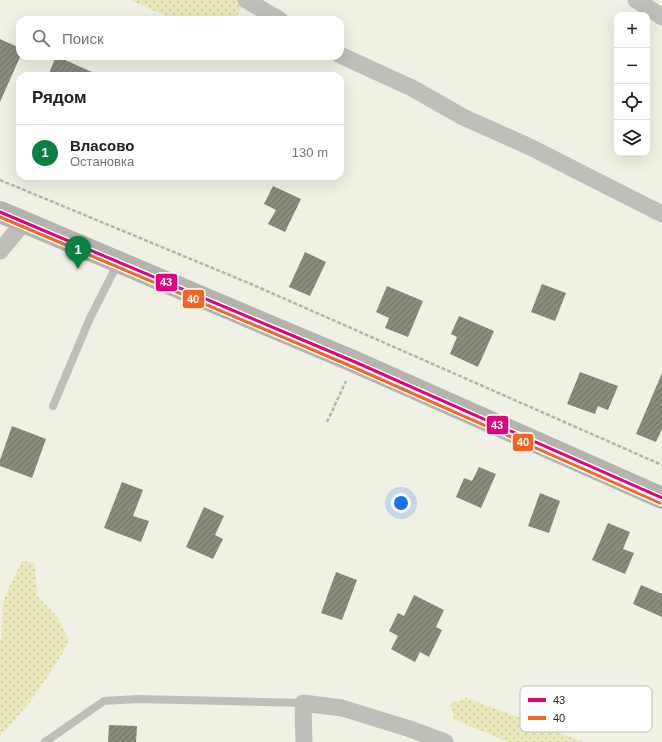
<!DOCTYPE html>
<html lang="ru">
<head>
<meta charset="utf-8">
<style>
  body { margin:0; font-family:Helvetica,sans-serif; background:#f6f6f6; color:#202124 }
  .controls { position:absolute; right:12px; top:12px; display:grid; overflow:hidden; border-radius:8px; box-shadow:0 4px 16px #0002 }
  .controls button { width:36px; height:36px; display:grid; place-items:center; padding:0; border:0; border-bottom:1px solid #e0e0e0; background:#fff; color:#202124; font:20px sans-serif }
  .you { position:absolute; left:401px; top:503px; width:14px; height:14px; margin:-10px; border:3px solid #fff; border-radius:50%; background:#1a73e8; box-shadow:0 0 0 6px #1a73e833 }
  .badge { display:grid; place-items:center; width:26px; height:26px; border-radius:50%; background:#0b8043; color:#fff; font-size:13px; font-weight:700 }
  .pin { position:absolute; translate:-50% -33px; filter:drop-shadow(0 1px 2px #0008) }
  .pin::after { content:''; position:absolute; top:21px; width:14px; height:12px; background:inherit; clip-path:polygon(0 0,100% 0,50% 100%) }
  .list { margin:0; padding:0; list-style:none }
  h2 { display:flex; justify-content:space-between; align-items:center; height:52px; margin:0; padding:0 16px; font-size:17px }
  h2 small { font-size:13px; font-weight:400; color:#757577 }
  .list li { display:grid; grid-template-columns:26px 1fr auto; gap:12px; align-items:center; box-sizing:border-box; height:56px; padding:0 16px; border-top:1px solid #e0e0e0 }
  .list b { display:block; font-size:15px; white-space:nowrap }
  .list p { margin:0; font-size:13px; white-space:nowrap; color:#757577 }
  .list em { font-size:13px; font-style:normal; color:#757577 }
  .icon { flex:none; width:22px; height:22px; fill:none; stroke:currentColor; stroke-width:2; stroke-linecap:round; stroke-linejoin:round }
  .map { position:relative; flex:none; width:662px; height:742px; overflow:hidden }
  .search { position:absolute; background:#fff; box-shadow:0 4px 16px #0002; left:16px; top:16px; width:328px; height:44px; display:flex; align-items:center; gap:10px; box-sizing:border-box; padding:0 14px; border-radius:12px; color:#757577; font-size:15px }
  .panel { position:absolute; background:#fff; box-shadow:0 4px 16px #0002; left:16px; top:72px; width:328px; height:108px; border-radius:12px }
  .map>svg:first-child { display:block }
  .grass { fill:url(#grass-dots) }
  .building { fill:url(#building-hatch) }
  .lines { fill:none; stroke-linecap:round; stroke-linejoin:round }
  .path { stroke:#b4b4ae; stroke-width:2.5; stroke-dasharray:4 2; stroke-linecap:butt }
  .lane { stroke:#bfbfba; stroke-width:8 }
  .street { stroke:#bfbfba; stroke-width:17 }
  .secondary { stroke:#b4b4ae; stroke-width:22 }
  .bus-1-casing { stroke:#fff; stroke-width:6 }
  .bus-2-casing { stroke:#fff; stroke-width:6 }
  .bus-1 { stroke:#e5007d; stroke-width:3 }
  .bus-2 { stroke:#f26522; stroke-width:3 }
  .key { fill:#fff; stroke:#bebebc; stroke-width:1 }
  .key-label { font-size:11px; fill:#28281f }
  .line-badge { stroke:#fff; stroke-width:1.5 }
  .badge-label { font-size:11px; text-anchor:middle; font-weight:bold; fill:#fff }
</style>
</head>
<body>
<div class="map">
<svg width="662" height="742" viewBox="0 0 662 742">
  <defs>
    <pattern id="grass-dots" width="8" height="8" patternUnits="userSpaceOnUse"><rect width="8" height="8" fill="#e9e7bb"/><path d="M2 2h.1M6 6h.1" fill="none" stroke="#c8c6a0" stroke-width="1.8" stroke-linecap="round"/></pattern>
    <pattern id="building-hatch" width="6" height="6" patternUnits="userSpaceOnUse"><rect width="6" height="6" fill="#8b8b7d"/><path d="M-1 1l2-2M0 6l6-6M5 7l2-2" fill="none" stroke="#727266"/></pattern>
  </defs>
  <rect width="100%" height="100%" fill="#f0f0e4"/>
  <!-- grass -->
  <path class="grass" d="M 131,0 L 243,0 L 244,3 L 235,20 L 175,20 Z
    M 22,561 L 35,563 L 37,596 L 58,618 L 69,641 C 51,674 27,709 0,736 L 0,641 L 2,636 L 3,601 Z
    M 467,698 L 583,742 L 508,742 L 454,719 L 450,703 Z"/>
  <!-- building -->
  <path class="building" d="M 0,39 L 20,48 L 20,57 L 0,102 Z
    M 56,56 L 101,76 L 48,76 Z
    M 273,186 L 301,199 L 285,232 L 268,224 L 276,210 L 264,204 Z
    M 305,252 L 326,262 L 310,296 L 289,287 Z
    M 542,284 L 566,293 L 555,321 L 531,312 Z
    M 387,286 L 423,301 L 408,337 L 385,328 L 389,318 L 376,312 Z
    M 459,316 L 494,331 L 478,367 L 450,354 L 457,337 L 451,334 Z
    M 580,372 L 618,386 L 608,410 L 598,406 L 595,414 L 567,404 Z
    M 662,373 L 662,429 L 656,442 L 636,434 Z
    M 12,426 L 46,439 L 32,478 L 0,466 L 0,460 Z
    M 479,467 L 496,474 L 481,508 L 456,497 L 464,478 L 472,481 Z
    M 122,482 L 143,490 L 133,516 L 149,521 L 141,542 L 104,528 Z
    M 540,493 L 560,501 L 549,533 L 528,526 Z
    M 204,507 L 224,516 L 215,535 L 223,539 L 213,559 L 186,547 Z
    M 608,523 L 630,532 L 623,549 L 634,553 L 625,574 L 592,560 Z
    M 336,572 L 357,580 L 342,620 L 321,613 Z
    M 641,585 L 662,594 L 662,617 L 633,604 Z
    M 414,595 L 444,610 L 436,627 L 442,630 L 429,657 L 420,652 L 415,662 L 391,649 L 398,636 L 389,631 L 398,613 L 404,616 Z
    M 109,725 L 137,726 L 136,742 L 108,742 Z"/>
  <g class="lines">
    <!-- path -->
    <path class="path" d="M 0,180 L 251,284 L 662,465
      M 327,422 L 346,381"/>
    <!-- lane -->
    <path class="lane" d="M 53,406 L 90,318 L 118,263
      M 45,742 L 104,701 L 138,699 L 303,703"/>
    <!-- street -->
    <path class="street" d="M 246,0 L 280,20
      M 636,0 L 662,17
      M 340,55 L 412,88 L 463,117 L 530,147 L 662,214
      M 0,251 L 24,222
      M 304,742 L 303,703 L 342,708 L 410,729 L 445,742"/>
    <!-- secondary -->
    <path class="secondary" d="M 0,212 L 355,362 L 662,498"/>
    <!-- bus-1 casing -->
    <g class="bus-1-casing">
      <path id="bus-1" d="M 0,212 L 355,362 L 662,498"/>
    </g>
    <!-- bus-2 casing -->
    <g class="bus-2-casing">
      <path id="bus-2" d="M 0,217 L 353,367 L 660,503"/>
    </g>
    <!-- bus-1 -->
    <use href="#bus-1" class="bus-1"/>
    <!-- bus-2 -->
    <use href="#bus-2" class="bus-2"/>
  </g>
  <!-- legend -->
  <rect x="520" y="686" width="132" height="46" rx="6" class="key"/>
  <rect x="528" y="698" width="18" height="4" fill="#e5007d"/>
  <rect x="528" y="716" width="18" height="4" fill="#f26522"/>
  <g class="key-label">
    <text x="553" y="704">43</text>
    <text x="553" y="722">40</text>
  </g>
  <g class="line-badge">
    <rect x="155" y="273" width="23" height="19" rx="4" fill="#e5007d"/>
    <rect x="182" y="289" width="23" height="20" rx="4" fill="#f26522"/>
    <rect x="486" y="415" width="23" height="20" rx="4" fill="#e5007d"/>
    <rect x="512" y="433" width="22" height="19" rx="4" fill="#f26522"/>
  </g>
  <g class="badge-label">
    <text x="166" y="286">43</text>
    <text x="193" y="303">40</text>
    <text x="497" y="429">43</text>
    <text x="523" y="446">40</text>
  </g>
</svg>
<div class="controls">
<button>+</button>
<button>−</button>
<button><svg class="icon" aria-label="locate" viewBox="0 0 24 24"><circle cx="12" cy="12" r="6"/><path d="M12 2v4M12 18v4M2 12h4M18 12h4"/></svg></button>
<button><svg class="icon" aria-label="layers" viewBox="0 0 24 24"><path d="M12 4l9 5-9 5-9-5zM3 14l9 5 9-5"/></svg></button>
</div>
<div class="you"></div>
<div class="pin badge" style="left:78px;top:269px">1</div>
<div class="search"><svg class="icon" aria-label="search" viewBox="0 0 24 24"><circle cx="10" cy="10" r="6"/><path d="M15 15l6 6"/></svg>Поиск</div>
<section class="panel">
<h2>Рядом<small></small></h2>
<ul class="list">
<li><span class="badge">1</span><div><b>Власово</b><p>Остановка</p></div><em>130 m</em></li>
</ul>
</section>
</div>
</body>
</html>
